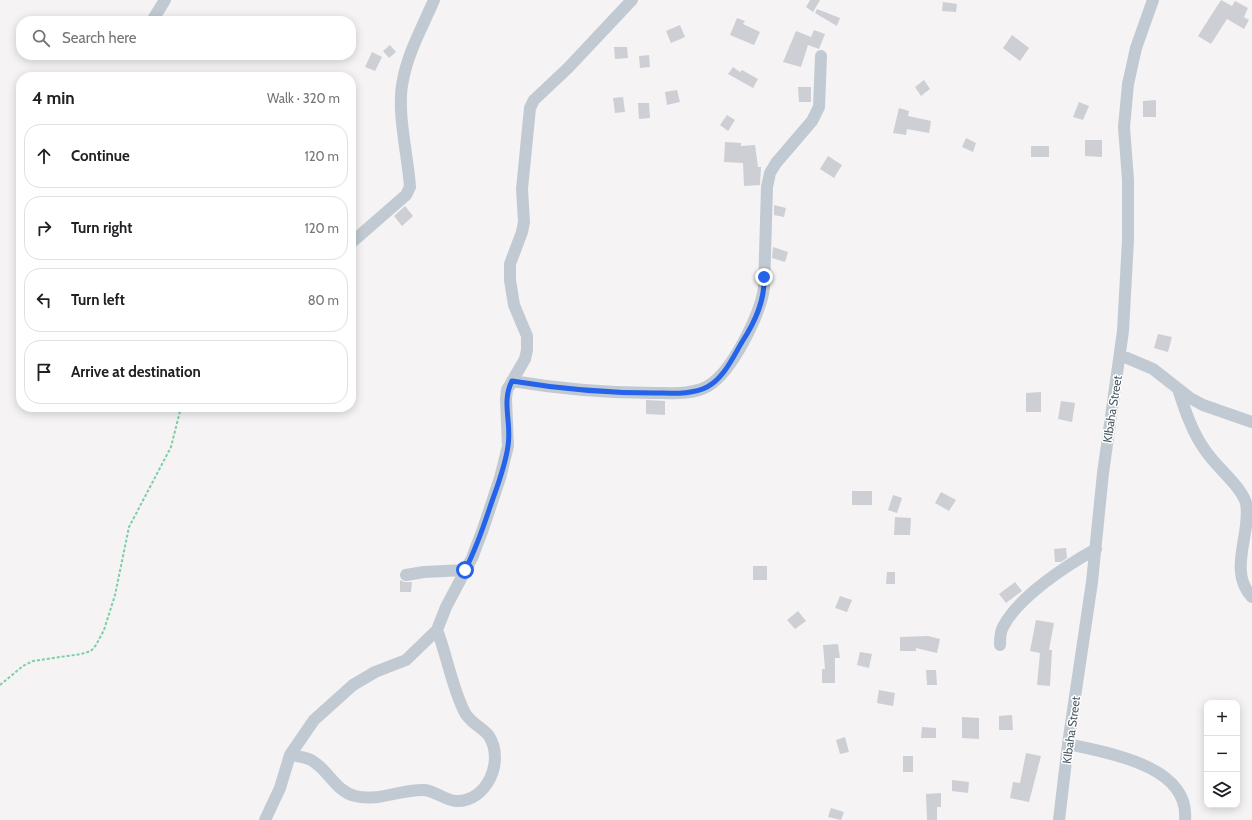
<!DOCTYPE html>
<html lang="en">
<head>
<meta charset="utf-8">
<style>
  body { margin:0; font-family:Cabin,sans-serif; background:#f6f6f6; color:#202124 }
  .controls { position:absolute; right:12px; bottom:12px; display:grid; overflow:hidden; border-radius:8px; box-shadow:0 2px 10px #0003 }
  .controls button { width:36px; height:36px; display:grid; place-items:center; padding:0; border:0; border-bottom:1px solid #e0e0e0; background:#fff; color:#202124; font:20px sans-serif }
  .stop { position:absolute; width:12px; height:12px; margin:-9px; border:3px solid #2563eb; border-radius:50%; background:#fff }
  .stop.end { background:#2563eb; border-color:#fff; box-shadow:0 1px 4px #0008 }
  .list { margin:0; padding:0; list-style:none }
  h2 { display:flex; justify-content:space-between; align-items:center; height:52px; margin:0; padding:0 16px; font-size:17px }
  h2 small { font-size:13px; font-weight:400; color:#757577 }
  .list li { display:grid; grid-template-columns:26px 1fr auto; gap:12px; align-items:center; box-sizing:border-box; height:64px; margin:0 8px 8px; padding:0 8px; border:1px solid #e0e0e0; border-radius:16px }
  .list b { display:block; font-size:15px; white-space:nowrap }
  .list em { font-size:13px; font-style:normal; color:#757577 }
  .icon { flex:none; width:22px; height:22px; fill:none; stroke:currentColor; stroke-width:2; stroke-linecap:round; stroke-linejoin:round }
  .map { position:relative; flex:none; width:1252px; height:820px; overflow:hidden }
  .search { position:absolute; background:#fff; box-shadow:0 2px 10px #0003; left:16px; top:16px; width:340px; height:44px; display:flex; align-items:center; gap:10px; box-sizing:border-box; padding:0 14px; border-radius:16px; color:#757577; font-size:15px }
  .panel { position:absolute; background:#fff; box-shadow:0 2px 10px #0003; left:16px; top:72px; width:340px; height:340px; border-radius:16px }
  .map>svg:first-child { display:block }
  .building { fill:#cdcfd5 }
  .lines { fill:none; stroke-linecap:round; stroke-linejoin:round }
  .path { stroke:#7ad0a6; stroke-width:2; stroke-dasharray:3 2; stroke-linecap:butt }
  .minor { stroke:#c1cad2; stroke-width:12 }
  .route { stroke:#2563eb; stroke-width:5 }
  .labels { text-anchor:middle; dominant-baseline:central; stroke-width:3; stroke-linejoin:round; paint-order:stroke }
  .street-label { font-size:12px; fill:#4a5661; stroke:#fff }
</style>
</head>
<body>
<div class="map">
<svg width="1252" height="820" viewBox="0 0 1252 820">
  <rect width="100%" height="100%" fill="#f5f3f3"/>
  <!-- building -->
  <path class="building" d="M 810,0 L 820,0 L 813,12 L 806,7 Z
    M 1221,0 L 1232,6 L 1235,1 L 1248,8 L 1244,17 L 1249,20 L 1244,29 L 1227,19 L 1211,44 L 1198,36 Z
    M 943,2 L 957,4 L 956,12 L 942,11 Z
    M 817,9 L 840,18 L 837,26 L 815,13 Z
    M 737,18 L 745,21 L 743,24 L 760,32 L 754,45 L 730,35 Z
    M 680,25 L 685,37 L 671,43 L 666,31 Z
    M 814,30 L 825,34 L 819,49 L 808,45 L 801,67 L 783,62 L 796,31 L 811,37 Z
    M 1012,35 L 1029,48 L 1020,61 L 1003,48 Z
    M 390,45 L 396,52 L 389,58 L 383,51 Z
    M 614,47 L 627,47 L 628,58 L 615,59 Z
    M 372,52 L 382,57 L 375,71 L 365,67 Z
    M 649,55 L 650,67 L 640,68 L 639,56 Z
    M 733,67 L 740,72 L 742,70 L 758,79 L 753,88 L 728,74 Z
    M 924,80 L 930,89 L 921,96 L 915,87 Z
    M 798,87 L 811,87 L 811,102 L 799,102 Z
    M 677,90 L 680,102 L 667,105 L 665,92 Z
    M 623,97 L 625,112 L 615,113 L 613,98 Z
    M 1156,100 L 1156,117 L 1143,117 L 1143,101 Z
    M 1079,102 L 1089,106 L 1083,120 L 1073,117 Z
    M 638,103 L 649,103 L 650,118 L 639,119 Z
    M 899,108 L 909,111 L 908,116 L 931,121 L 929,133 L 907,129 L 906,135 L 893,133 Z
    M 727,115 L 735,120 L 728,131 L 720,125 Z
    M 966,138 L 976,143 L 973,152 L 962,147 Z
    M 1085,140 L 1102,140 L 1102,157 L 1085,156 Z
    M 725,142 L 741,143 L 741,146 L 755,145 L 758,167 L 761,167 L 760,185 L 744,186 L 743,163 L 724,162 Z
    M 1031,146 L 1049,146 L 1049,157 L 1031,157 Z
    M 828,156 L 842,165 L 834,178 L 820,169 Z
    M 774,205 L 786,208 L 784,217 L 774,215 Z
    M 405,206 L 413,216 L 402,226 L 394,216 Z
    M 773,247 L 788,252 L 785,262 L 772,258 Z
    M 1158,334 L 1172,337 L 1168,352 L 1154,348 Z
    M 1041,392 L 1041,412 L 1026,412 L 1026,393 Z
    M 646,400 L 665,401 L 665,415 L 646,414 Z
    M 1061,401 L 1075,403 L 1072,422 L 1058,419 Z
    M 852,491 L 872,491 L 872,505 L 852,505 Z
    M 941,492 L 956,500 L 949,511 L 935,503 Z
    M 893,495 L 902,498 L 897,513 L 888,510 Z
    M 895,517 L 911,518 L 910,535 L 894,535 Z
    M 1066,548 L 1067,558 L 1061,562 L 1055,562 L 1054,549 Z
    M 753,566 L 767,566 L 767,580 L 753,580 Z
    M 887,572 L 895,572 L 895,584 L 886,584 Z
    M 400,580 L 404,582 L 412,582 L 411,592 L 400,592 Z
    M 1015,582 L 1022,591 L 1006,603 L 999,594 Z
    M 840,596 L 852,600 L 847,612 L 835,608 Z
    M 798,611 L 806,621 L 795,629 L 787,620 Z
    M 1036,620 L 1054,623 L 1049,650 L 1052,650 L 1050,686 L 1037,685 L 1040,653 L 1030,651 Z
    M 928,636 L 940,639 L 937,653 L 916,648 L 916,651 L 900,651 L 900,637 Z
    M 838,644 L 840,658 L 835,658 L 835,683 L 822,683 L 822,669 L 825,669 L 823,645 Z
    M 860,652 L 872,654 L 869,668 L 857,665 Z
    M 926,670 L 936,670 L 937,685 L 927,685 Z
    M 879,690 L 895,693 L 893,706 L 877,703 Z
    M 1012,715 L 1013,730 L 999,730 L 999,716 Z
    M 962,717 L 979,718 L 979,739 L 962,738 Z
    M 922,727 L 936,728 L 936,738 L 921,738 Z
    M 845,737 L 849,752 L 840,754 L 836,740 Z
    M 1026,753 L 1041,756 L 1029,802 L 1010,798 L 1013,782 L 1020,783 Z
    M 903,756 L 913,756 L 913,772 L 903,772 Z
    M 952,780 L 969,782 L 968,793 L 952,791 Z
    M 941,793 L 941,807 L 937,807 L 937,820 L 927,820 L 926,794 Z
    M 831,808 L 844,812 L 841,820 L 828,817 Z"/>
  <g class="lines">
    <!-- path -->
    <path class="path" d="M 0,685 L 23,666 L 33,661 L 81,654 L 91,651 L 96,645 L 104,630 L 115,595 L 129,527 L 171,447 L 181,407"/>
    <!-- minor -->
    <path class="minor" d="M 152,21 L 165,0
      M 351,243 L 406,195 L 410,187 C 408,155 396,111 403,80 C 408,52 423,26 434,0
      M 1120,355 L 1153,369 L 1190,398 L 1203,405 L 1252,422
      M 512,381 C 560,389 606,393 654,393 C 671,393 693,395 708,386 C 732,372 760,315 764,288 L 767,187 L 770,173 L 776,163 L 812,121 L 819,107 L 821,56
      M 1178,389 C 1185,410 1192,432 1205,450 C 1216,467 1241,486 1246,503 C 1252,533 1227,571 1252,597
      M 406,575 L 424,572 L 465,570
      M 1000,645 C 1000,639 1000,632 1003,627 C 1018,597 1067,565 1096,549
      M 1068,744 C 1107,753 1190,765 1185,820
      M 290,755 C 297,756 305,757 311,760 C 328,769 335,791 355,796 C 379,802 401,789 424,790 C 436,791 444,800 456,801 C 487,802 505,761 489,736 C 482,726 470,724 464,711 C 452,687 447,656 437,630
      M 265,820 L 280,788 L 290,755 L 314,720 L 353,685 L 375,672 L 406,660 L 437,630 L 446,607 L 472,558 L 483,529 L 500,478 L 508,446 L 506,399 L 507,390 L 525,359 L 527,350 L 527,336 L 514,305 L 510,280 L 510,264 L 522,232 L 524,222 L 522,189 L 530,108 L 534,100 L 568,68 L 632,0
      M 1059,820 L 1068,744 L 1092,582 L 1103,473 L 1123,331 L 1128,240 L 1128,180 L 1124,127 L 1128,84 L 1136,48 L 1153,0"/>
  </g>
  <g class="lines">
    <!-- route -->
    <path class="route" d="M 465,570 C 475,551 482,531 489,510 C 496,489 505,468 508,446 C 512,423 501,402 512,381 C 560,389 605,393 654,393 C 671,393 692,395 707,387 C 724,378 733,357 742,342 C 755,322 765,301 764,277"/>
  </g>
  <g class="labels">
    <!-- street labels -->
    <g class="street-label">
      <text transform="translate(1112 409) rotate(-81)">KIbaha Street</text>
      <text transform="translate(1071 730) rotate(-82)">KIbaha Street</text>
    </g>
  </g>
</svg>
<div class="controls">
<button>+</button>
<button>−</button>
<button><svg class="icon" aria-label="layers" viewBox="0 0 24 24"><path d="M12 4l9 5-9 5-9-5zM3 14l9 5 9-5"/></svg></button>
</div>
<div class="stop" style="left:465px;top:570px"></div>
<div class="stop end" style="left:764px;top:277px"></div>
<div class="search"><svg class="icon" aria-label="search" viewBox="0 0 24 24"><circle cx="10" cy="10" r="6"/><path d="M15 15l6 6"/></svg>Search here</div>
<section class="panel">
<h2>4 min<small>Walk · 320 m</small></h2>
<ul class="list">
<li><svg class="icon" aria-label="ahead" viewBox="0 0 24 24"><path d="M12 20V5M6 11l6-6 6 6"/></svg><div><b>Continue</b></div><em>120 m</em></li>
<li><svg class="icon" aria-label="right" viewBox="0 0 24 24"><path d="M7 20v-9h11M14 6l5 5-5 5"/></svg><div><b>Turn right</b></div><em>120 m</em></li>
<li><svg class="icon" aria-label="left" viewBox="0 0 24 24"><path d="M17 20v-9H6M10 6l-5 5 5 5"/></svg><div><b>Turn left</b></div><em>80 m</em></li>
<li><svg class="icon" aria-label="arrive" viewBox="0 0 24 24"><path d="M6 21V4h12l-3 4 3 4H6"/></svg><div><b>Arrive at destination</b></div></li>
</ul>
</section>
</div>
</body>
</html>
